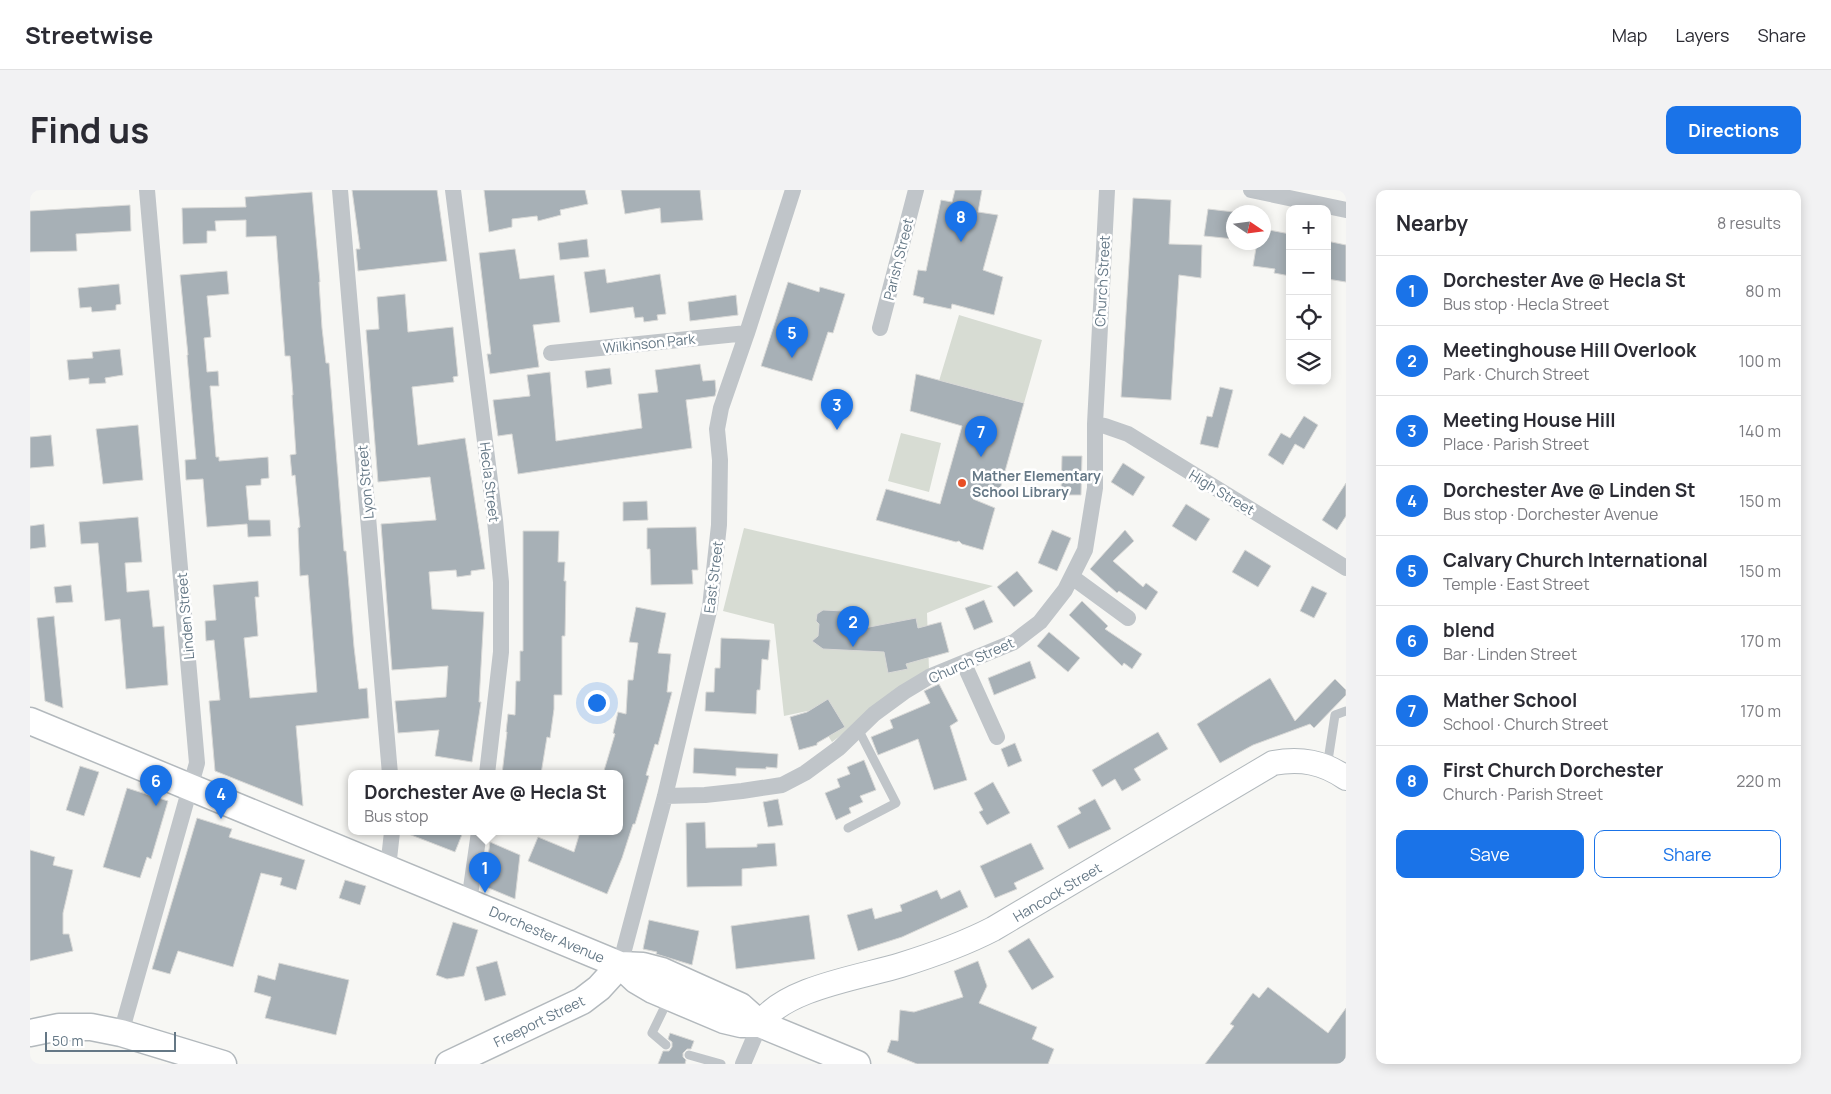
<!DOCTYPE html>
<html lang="en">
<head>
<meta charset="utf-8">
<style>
  body { margin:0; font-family:Manrope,sans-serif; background:#f2f2f3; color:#2b2b33 }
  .controls { position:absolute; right:15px; top:15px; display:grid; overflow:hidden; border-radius:10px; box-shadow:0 2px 12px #0003 }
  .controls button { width:45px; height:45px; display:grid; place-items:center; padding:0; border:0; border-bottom:1px solid #e1e1e2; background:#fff; color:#2b2b33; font:25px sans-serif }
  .compass { position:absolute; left:1196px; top:15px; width:45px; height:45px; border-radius:50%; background:#fff; box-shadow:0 2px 12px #0003; rotate:103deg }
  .scale { position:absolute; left:15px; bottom:12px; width:131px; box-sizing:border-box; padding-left:5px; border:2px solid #657886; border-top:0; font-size:14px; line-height:18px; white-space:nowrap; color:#657886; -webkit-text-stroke:4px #fff; paint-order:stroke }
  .you { position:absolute; left:566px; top:512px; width:18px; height:18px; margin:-12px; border:4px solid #fff; border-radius:50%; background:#1a73e8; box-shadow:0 0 0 8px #1a73e833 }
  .badge { display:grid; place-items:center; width:32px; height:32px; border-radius:50%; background:#1a73e8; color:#fff; font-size:16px; font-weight:700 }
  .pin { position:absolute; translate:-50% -41px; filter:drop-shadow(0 1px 2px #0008) }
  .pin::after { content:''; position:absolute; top:26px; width:18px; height:15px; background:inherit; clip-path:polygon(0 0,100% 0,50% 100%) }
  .popup { position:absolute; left:318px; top:580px; width:275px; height:65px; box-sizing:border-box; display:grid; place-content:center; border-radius:10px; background:#fff; filter:drop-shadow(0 1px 4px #0005); font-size:16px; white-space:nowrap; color:#7c7c81 }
  .popup b { font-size:19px; color:#2b2b33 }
  .popup::after { content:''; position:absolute; left:50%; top:100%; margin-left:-10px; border:10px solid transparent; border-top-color:#fff }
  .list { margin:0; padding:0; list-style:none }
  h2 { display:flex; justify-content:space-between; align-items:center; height:65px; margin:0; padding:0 20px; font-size:21px }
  h2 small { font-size:16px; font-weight:400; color:#7c7c81 }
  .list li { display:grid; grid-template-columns:32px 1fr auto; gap:15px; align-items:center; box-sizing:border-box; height:70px; padding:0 20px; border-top:1px solid #e1e1e2 }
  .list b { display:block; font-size:19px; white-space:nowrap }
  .list p { margin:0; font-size:16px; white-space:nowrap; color:#7c7c81 }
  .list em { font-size:16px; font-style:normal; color:#7c7c81 }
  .actions { display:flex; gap:10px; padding:15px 20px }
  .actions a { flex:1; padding:11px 0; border:1px solid #1a73e8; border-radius:10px; text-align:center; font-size:18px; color:#1a73e8 }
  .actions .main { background:#1a73e8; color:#fff }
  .icon { flex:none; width:28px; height:28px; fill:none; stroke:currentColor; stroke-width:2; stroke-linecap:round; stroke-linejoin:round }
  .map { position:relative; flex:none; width:1316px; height:874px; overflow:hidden; border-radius:10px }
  header { display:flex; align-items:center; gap:30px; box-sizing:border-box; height:70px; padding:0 25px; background:#fff; border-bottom:1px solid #e1e1e2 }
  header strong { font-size:24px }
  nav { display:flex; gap:28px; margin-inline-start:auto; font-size:18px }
  .intro { display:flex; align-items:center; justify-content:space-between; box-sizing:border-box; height:120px; padding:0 30px }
  h1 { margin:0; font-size:35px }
  .button { padding:12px 22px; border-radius:10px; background:#1a73e8; color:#fff; font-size:18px; font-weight:700 }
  main { display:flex; gap:30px; padding:0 30px }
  aside { flex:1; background:#fff; border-radius:10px; box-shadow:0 2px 12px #0003 }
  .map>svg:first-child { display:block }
  .green { fill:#d7dcd3 }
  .building { fill:#a7b0b6; stroke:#d9d9d7 }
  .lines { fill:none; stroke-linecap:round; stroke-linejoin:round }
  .secondary-casing { stroke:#b2b9bd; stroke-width:26 }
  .primary-casing { stroke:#b3b9bd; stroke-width:29 }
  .service { stroke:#c0c5c9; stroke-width:9 }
  .minor { stroke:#c0c5c9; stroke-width:16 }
  .secondary { stroke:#fff; stroke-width:24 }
  .primary { stroke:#fff; stroke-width:26 }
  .poi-dot { fill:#e84e24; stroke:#fff; stroke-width:2 }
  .labels { text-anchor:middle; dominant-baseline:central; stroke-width:5; stroke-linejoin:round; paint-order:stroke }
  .street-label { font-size:14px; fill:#657886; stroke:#fff }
  .poi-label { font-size:14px; font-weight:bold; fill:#657886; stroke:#fff; text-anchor:start }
</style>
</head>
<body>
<header>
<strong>Streetwise</strong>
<nav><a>Map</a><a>Layers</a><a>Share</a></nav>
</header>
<div class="intro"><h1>Find us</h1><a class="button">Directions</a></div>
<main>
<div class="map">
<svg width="1316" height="874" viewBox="0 0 1316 874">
  <rect width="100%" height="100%" fill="#f7f7f4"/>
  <!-- green -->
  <path class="green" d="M 929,125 L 1012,150 L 994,213 L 909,191 Z
    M 871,243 L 911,253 L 899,302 L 858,291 Z
    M 714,338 L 963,396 L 897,423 L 899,480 L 802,552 L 782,520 L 754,526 L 744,434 L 693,421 Z"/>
  <!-- building -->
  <path class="building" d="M 322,0 L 407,0 L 417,71 L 328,81 L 326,59 L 330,59 Z
    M 454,0 L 555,0 L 558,14 L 530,20 L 531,25 L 508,31 L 507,26 L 482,29 L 482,37 L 459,42 Z
    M 591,0 L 670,0 L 673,30 L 631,33 L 630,18 L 595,24 Z
    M 925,0 L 952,0 L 948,22 L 968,25 L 953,80 L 973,87 L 964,125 L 922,114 L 921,119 L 893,113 L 894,108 L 883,105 L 888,80 L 896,81 L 911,10 L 922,12 Z
    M 282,2 L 290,92 L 289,92 L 292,138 L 296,173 L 299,173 L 314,361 L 316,361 L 324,457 L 329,499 L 337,498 L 339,528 L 266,536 L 273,616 L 185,581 L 179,511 L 190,510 L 184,450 L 176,451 L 175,431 L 186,430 L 183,395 L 228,391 L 229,407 L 225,407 L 228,446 L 214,448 L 220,508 L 287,502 L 278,385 L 270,386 L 268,338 L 270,337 L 265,285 L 262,286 L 260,265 L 266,264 L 262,205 L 263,205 L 260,166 L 255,166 L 246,46 L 216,47 L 216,30 L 185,31 L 186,41 L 177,41 L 177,53 L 153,54 L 152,18 L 216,17 L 215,7 Z
    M 1103,8 L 1141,10 L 1139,54 L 1172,55 L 1171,88 L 1149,85 L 1141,210 L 1091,207 Z
    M 100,15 L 101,41 L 46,44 L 47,61 L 0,62 L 0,21 Z
    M 1178,19 L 1204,22 L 1204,49 L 1174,46 Z
    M 1234,39 L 1260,44 L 1260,86 L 1244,83 L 1245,79 L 1223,76 L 1227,52 L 1234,52 Z
    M 557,49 L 559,67 L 530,70 L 528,53 Z
    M 1297,51 L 1316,55 L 1316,92 L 1297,89 Z
    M 485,59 L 490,89 L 524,85 L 530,132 L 503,135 L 509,177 L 460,184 L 457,164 L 461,164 L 449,63 Z
    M 575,79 L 577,93 L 630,84 L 636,124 L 627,125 L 628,130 L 614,132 L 613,127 L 605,128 L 603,117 L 560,123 L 554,82 Z
    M 197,81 L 199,104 L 177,106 L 181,147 L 174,148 L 177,182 L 188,181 L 189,196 L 180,196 L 186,267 L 189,267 L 189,271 L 238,267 L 239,288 L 231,289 L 231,295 L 216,296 L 219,330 L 240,330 L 241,346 L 218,347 L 217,334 L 177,337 L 173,289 L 156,290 L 155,270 L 166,269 L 157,165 L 158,165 L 150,85 Z
    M 758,92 L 789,102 L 790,97 L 815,104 L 803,143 L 798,142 L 782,191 L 731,176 Z
    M 89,94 L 91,114 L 86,115 L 86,120 L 62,122 L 61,117 L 50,118 L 48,98 Z
    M 375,104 L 378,142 L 423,137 L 428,186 L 423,187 L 424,192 L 382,197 L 388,255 L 435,248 L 442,293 L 455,379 L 441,381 L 441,385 L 427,387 L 426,380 L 399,382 L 402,419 L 454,422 L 449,512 L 451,512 L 442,572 L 405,566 L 409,540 L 368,543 L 365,511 L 416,507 L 418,476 L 362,480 L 351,334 L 406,330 L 400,287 L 348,292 L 336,140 L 349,139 L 347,107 Z
    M 706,105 L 708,125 L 660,131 L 658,112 Z
    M 90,159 L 93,185 L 75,188 L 76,193 L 59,194 L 59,188 L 39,190 L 37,170 L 63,168 L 62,162 Z
    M 670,174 L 673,191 L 685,190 L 686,201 L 685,206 L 656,210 L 662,258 L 488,284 L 482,244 L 468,246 L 463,210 L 500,206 L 497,185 L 520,182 L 526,251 L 612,238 L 608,204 L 628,202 L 625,180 Z
    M 580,178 L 582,194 L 557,198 L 555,181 Z
    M 886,184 L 994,213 L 969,303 L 947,297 L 943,309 L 965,318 L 953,360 L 932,354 L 929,351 L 926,352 L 846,330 L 856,299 L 910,314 L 932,236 L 880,221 Z
    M 1190,197 L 1203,200 L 1188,258 L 1170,254 L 1177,226 L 1182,227 Z
    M 1274,226 L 1288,235 L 1274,259 L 1265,254 L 1253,275 L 1238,265 L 1251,243 L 1260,248 Z
    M 108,235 L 113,290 L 73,294 L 66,239 Z
    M 21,245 L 24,276 L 0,278 L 0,247 Z
    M 1032,266 L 1052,266 L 1051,305 L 1031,305 Z
    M 1093,273 L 1115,287 L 1103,306 L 1081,292 Z
    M 1316,293 L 1316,326 L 1307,340 L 1292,330 Z
    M 617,311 L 618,330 L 593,331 L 593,312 Z
    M 1156,314 L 1180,329 L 1166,351 L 1142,336 Z
    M 108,327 L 112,372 L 95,373 L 97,402 L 119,400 L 123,437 L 134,436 L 138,495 L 96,499 L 90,429 L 75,431 L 68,353 L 51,354 L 49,332 Z
    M 14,334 L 16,357 L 0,359 L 0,336 Z
    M 666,337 L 668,380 L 662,380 L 663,394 L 621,395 L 620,359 L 617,359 L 617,338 Z
    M 1022,340 L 1041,348 L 1027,381 L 1008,373 Z
    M 1095,340 L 1104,351 L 1083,371 L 1113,397 L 1116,393 L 1128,402 L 1116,420 L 1089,401 L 1087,403 L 1060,379 Z
    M 493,341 L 529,341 L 528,372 L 535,372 L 534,391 L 536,391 L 535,446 L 532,446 L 532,505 L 524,505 L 524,519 L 520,548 L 517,547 L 511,584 L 472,584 L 477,542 L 476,542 L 478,524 L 485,525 L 486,491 L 490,491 L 490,461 L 493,461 Z
    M 1215,360 L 1241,376 L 1228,397 L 1202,382 Z
    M 987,381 L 1003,401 L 984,417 L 967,397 Z
    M 41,395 L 43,412 L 26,413 L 24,397 Z
    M 1282,396 L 1297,403 L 1284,428 L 1270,421 Z
    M 954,410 L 963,432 L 944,440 L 935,418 Z
    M 1052,411 L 1078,436 L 1075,439 L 1112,464 L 1102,479 L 1094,473 L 1092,476 L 1039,425 Z
    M 606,417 L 636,423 L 628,463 L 641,464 L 637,502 L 642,502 L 628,555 L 625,554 L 616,585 L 619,586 L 605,634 L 603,634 L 592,668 L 577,704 L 498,671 L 508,647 L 544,662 L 550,642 L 589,642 L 589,584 L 573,584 L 585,544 L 583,543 L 588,522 L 596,524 L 598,490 L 603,490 L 608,453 L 599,452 Z
    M 793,420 L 835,422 L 834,438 L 886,428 L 888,438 L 911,432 L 919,462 L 876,474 L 878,479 L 858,483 L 854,462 L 793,459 L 782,451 L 788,446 L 789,434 L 786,431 L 787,424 Z
    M 24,426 L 33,518 L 15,511 L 7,428 Z
    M 1019,442 L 1050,468 L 1038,482 L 1007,456 Z
    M 691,448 L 740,450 L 738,470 L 732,469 L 730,500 L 727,500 L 726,524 L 675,521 L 676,502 L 684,502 L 685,478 L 690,478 Z
    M 1000,471 L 1006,488 L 964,505 L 958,488 Z
    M 1240,488 L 1265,531 L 1305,489 L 1316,500 L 1316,505 L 1284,538 L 1280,534 L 1223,555 L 1190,573 L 1167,534 Z
    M 909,494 L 928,531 L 920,536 L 937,590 L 904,600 L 888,549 L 848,565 L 841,547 L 863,538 L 860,530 L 900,513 L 894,501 Z
    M 798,509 L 815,537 L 787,553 L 787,555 L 769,560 L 760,527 L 777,522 Z
    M 1128,542 L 1138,559 L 1104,579 L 1111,590 L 1092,601 L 1085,589 L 1072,597 L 1062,580 Z
    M 985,553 L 992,571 L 978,577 L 971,559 Z
    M 664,558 L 748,564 L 747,578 L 736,577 L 736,579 L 706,578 L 706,586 L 663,583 Z
    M 834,570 L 846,600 L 830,606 L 833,612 L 819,618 L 821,623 L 806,630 L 795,603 L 810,597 L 807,589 L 820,584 L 817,577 Z
    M 50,576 L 69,582 L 54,626 L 36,620 Z
    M 963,592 L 980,623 L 957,635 L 949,622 L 953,620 L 944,603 Z
    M 97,598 L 138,611 L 121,669 L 117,667 L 110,688 L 73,677 Z
    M 748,609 L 753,635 L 738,637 L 733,612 Z
    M 1065,609 L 1081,639 L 1039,659 L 1027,636 L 1051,623 L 1048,618 Z
    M 167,628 L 202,639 L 199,647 L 275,670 L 266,700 L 250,695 L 252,688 L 231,683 L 203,777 L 148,761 L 140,784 L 122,779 Z
    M 675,632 L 676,658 L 727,657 L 727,654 L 745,653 L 747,676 L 712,679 L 712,696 L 657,697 L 656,633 Z
    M 376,642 L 433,642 L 425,662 L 376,643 Z
    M 460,652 L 490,665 L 485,709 L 454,696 Z
    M 1001,653 L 1014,679 L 984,693 L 987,699 L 965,708 L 950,676 Z
    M 0,660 L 25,667 L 23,675 L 43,680 L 33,723 L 33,744 L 39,744 L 43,761 L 0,771 Z
    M 315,690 L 336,696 L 330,715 L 309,708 Z
    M 907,700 L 911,709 L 930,700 L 938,717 L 872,747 L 828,761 L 817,725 L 842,718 L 845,729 L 872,721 L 870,715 Z
    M 779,725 L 785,769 L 706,779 L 701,736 Z
    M 619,730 L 669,741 L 662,775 L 626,764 L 627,762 L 613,759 Z
    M 423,732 L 448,740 L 434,786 L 417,789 L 406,785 Z
    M 999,748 L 1024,787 L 1002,800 L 978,761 Z
    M 467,771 L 476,805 L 455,811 L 446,777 Z
    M 948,771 L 957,796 L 949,813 L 1007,837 L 1002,849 L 1024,859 L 1018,874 L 887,874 L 857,862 L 861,850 L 868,851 L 870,820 L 884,822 L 933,807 L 924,781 Z
    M 249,773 L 319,790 L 306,845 L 235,828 L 241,807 L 224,802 L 228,785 L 245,790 Z
    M 1238,797 L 1298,843 L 1316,818 L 1316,874 L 1175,874 L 1204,836 L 1200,834 L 1223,803 L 1229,808 Z
    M 640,843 L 664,851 L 661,859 L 657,859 L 653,863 L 653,867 L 656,870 L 655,874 L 628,874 L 633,861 L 639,861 L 642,857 L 642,852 L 638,849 Z"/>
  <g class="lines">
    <!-- secondary casing -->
    <g class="secondary-casing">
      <path id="secondary" d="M 730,834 C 753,798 832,787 871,775 C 903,765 934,754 963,739 L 1243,573 C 1271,568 1293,572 1316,588"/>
    </g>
    <!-- primary casing -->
    <g class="primary-casing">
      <path id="primary" d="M 0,531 L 590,775 L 613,776 L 632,781 L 710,816 L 730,834
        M 590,775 L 606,790 L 623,800 L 694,830 L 711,834 L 730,834 L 827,874
        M 0,843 L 29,837 L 61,837 L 91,843 L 193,874
        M 419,874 L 552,811 L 569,798 L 590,775"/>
    </g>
    <!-- service -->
    <path class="service" d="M 1297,577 L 1305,525 L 1316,521
      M 818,638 L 866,613 L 828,539
      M 636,855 L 622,843 L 638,810
      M 659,865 L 691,874"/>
    <!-- minor -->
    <path class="minor" d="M 310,0 L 360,584
      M 423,0 L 465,330 L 471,392 L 471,462 L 457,584
      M 1221,0 L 1316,20
      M 850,138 L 886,0
      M 521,163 L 717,143
      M 1065,234 L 1075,236 L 1098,244 L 1316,378
      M 1042,387 L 1098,428
      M 934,474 L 967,547
      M 635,606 L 675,605 L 712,601 L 752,595 L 775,583 L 809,558 L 844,524 L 874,502 L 899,487 L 984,452 L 1010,432 L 1035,400 L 1055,360 L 1065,298 L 1065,234 L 1077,0
      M 358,678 L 362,642
      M 439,712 L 449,642
      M 590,775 L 635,606 L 680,417 L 689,335 L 690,270 L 687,239 L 691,218 L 717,143 L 763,0
      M 91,843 L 167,573 L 117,0
      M 713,874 L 730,834"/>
    <!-- secondary -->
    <use href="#secondary" class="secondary"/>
    <!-- primary -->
    <use href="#primary" class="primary"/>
  </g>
  <!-- markers -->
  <circle class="poi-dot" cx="932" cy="293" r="5"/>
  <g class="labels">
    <!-- street labels -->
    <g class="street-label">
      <text transform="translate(868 69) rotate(-76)">Parish Street</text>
      <text transform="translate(1072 91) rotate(-87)">Church Street</text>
      <text transform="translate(619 153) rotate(-6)">Wilkinson Park</text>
      <text transform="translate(335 292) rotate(-95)">Lyon Street</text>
      <text transform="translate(460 292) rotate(83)">Hecla Street</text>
      <text transform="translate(1192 302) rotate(31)">High Street</text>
      <text transform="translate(683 387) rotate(-83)">East Street</text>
      <text transform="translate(155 426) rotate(-95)">Linden Street</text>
      <text transform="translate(941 470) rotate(-24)">Church Street</text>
      <text transform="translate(1027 702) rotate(-31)">Hancock Street</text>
      <text transform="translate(517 744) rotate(23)">Dorchester Avenue</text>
      <text transform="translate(509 831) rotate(-26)">Freeport Street</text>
    </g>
    <!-- poi labels -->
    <g class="poi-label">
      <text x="942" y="285">Mather Elementary<tspan x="942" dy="16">School Library</tspan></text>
    </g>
  </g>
</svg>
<div class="controls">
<button>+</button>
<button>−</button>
<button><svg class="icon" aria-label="locate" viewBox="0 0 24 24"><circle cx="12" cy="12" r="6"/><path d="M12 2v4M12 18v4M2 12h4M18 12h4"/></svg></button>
<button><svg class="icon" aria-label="layers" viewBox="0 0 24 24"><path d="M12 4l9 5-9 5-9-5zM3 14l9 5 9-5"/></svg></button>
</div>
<svg class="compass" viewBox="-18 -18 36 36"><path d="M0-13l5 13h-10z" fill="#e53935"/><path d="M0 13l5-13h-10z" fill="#7c7c81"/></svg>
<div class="scale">50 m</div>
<div class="you"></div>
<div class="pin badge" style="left:455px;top:703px">1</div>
<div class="popup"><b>Dorchester Ave @ Hecla St</b>Bus stop</div>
<div class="pin badge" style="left:823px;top:457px">2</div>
<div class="pin badge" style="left:807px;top:240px">3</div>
<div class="pin badge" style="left:191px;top:629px">4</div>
<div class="pin badge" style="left:762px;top:168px">5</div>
<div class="pin badge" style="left:126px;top:616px">6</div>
<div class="pin badge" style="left:951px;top:267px">7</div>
<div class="pin badge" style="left:931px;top:52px">8</div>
</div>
<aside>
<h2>Nearby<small>8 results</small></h2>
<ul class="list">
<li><span class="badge">1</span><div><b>Dorchester Ave @ Hecla St</b><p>Bus stop · Hecla Street</p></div><em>80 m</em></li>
<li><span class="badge">2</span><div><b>Meetinghouse Hill Overlook</b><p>Park · Church Street</p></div><em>100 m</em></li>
<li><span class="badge">3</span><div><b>Meeting House Hill</b><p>Place · Parish Street</p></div><em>140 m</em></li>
<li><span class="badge">4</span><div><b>Dorchester Ave @ Linden St</b><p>Bus stop · Dorchester Avenue</p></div><em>150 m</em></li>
<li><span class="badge">5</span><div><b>Calvary Church International</b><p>Temple · East Street</p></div><em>150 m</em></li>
<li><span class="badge">6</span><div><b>blend</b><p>Bar · Linden Street</p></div><em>170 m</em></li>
<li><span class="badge">7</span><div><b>Mather School</b><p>School · Church Street</p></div><em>170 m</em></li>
<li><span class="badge">8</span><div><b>First Church Dorchester</b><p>Church · Parish Street</p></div><em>220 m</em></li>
</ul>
<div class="actions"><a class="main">Save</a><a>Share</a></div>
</aside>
</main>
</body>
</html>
